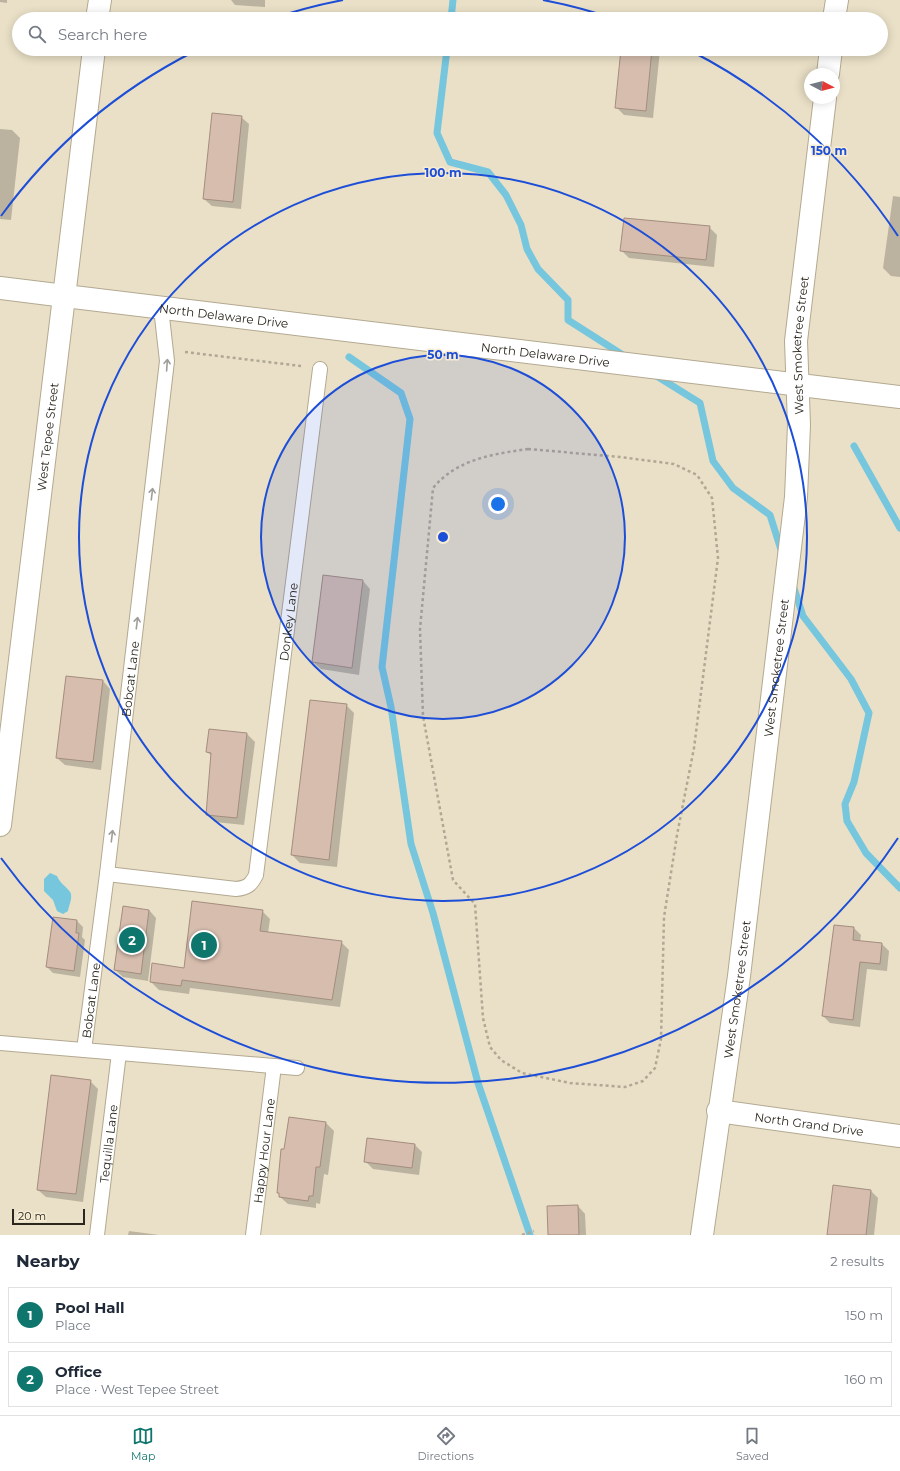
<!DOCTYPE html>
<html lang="en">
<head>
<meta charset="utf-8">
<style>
  body { margin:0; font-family:Montserrat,sans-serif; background:#f2f2f3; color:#1f2937 }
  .compass { position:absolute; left:804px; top:68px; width:36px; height:36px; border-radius:50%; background:#fff; box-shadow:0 2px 10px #0003; rotate:97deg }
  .scale { position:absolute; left:12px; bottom:10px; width:73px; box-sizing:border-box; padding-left:4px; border:2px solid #2b271e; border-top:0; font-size:11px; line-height:14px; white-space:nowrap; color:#2b271e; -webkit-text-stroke:3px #f7edd4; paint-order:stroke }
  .you { position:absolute; left:498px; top:504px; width:14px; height:14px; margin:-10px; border:3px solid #fff; border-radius:50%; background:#1a73e8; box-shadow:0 0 0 6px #1a73e833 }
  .badge { display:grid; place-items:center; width:26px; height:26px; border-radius:50%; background:#0f766e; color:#fff; font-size:13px; font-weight:700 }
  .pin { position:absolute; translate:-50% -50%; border:2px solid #fff; box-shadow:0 1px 4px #0006 }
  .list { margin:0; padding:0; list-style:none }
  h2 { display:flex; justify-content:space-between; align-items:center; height:52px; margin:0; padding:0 16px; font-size:17px }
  h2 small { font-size:13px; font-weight:400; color:#747a83 }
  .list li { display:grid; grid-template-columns:26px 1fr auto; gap:12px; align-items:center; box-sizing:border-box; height:56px; margin:0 8px 8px; padding:0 8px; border:1px solid #e0e1e3; border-radius:0px }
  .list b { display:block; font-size:15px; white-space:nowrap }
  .list p { margin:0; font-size:13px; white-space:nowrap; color:#747a83 }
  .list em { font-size:13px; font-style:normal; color:#747a83 }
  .icon { flex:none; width:22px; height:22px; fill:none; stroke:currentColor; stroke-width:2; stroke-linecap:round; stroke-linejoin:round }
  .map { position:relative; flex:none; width:900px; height:1235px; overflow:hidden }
  .search { position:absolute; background:#fff; box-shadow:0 2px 10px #0003; left:12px; right:12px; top:12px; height:44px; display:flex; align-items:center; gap:10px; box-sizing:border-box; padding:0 14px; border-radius:22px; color:#747a83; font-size:15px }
  .sheet { height:180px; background:#fff }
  nav { display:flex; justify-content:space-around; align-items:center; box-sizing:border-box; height:56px; border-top:1px solid #e0e1e3; background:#fff; font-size:11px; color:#747a83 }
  nav a { display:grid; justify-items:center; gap:2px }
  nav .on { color:#0f766e }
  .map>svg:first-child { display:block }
  .water { fill:#76c6de }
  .shadow { fill:#0003 }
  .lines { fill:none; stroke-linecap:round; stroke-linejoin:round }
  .stream { stroke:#76c6de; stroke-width:7 }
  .building { fill:#d6bdae; stroke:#a48d7e }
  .service-casing { stroke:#b3a991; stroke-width:16 }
  .minor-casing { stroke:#b3a991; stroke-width:24 }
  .tertiary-casing { stroke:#b3a991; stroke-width:24 }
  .path { stroke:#b0a894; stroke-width:2.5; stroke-dasharray:3 3; stroke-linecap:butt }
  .service { stroke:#fff; stroke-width:14 }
  .minor { stroke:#fff; stroke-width:22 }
  .tertiary { stroke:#fff; stroke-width:22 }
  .oneway { stroke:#a09e9a }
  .ring { fill:none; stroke:#1d4ed8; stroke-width:2 }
  .labels { text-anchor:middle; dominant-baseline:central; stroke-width:3; stroke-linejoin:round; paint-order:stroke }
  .street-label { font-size:12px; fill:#2b271e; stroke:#f7edd4 }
  .centre { fill:#1d4ed8; stroke:#f7edd4; stroke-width:2 }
  .ring-label { font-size:12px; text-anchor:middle; font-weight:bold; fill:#1d4ed8; stroke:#f7edd4; stroke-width:3; stroke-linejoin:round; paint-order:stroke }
</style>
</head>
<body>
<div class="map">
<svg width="900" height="1235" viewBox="0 0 900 1235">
  <rect width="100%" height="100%" fill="#eae0c7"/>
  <!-- water -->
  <path class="water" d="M 50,873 L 57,876 C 60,884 71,890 71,894 C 72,900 69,905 68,911 L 63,914 L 57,911 L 53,900 L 44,891 L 44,879 Z"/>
  <!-- shadow -->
  <path class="shadow" d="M 0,0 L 7,0 L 7,3 L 0,2 Z
    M 231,0 L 265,0 L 265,7 L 235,5 Z
    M 622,49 L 660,50 L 653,118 L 624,115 L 616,107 Z
    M 241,117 L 249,124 L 241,209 L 212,206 L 204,199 Z
    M 0,129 L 12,130 L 20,138 L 11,220 L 0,219 Z
    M 893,196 L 900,197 L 900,277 L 891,276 L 883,268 Z
    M 709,227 L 717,235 L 714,267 L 629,258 L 621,250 Z
    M 363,581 L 370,589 L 359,675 L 321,669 L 313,662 Z
    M 103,681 L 110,689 L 101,770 L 65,765 L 57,758 Z
    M 346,705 L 354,713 L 337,867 L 300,863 L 292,855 Z
    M 210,730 L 247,734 L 255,742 L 244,825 L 215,822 L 207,815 L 212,756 L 207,752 Z
    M 149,910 L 156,918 L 148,981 L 123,977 L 115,970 Z
    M 262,911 L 270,919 L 268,933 L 341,942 L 349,950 L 340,1007 L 190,988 L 189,994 L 159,990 L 151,982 L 184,969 Z
    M 54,918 L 77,921 L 83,927 L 82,937 L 85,940 L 80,977 L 53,973 L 47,967 Z
    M 854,928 L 861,935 L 860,942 L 882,944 L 889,951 L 887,971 L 867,969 L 860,1027 L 830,1023 L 823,1016 Z
    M 90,1081 L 98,1089 L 83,1202 L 46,1197 L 38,1190 Z
    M 290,1118 L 326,1123 L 334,1131 L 328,1175 L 324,1174 L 320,1204 L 316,1203 L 316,1208 L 288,1204 L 280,1197 Z
    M 414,1144 L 422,1152 L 419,1175 L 373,1169 L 365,1161 Z
    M 871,1191 L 878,1198 L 874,1235 L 828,1235 Z
    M 578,1206 L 585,1214 L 586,1235 L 549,1235 Z
    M 129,1231 L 159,1235 L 128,1235 Z"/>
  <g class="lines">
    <!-- stream -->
    <path class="stream" d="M 451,19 L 453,0
      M 447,49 L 437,133 L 450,162 L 488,172 L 506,195 L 521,225 L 527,249 L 538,269 L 568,300 L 568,320 L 626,357
      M 349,357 L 401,393 L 410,419 L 382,667 L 391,707 L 411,844 L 433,913 L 478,1083 L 530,1235
      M 655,375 L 700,403 L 713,461 L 733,488 L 770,515 L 782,553
      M 854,446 L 900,528
      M 793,585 L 803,616 L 851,679 L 869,713 L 854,782 L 845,804 L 847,821 L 866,853 L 900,888"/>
  </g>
  <!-- building -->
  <path class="building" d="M 621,49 L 652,49 L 646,111 L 615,108 Z
    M 212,113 L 242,116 L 233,202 L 203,199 Z
    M 624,218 L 710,226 L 706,260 L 620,251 Z
    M 323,575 L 363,580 L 352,668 L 312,662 Z
    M 66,676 L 103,680 L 93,762 L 56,758 Z
    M 310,700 L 347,704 L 329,860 L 291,855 Z
    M 209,729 L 247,733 L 237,818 L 206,815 L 211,753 L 206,752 Z
    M 192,901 L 263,910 L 260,931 L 342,941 L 332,1000 L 182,980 L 181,986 L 150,982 L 152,963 L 184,968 Z
    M 123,906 L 149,910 L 141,974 L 114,970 Z
    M 53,917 L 77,920 L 76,933 L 79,933 L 74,971 L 46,967 Z
    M 834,925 L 854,927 L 853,940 L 882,943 L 880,964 L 860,962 L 853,1020 L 822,1016 Z
    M 51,1075 L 91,1080 L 76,1194 L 37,1190 Z
    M 289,1117 L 326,1122 L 320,1167 L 316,1167 L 313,1196 L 309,1196 L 308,1201 L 279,1197 L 279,1193 L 277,1193 L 281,1149 L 284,1149 Z
    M 367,1138 L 415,1144 L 412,1168 L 364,1162 Z
    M 833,1185 L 871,1190 L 866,1235 L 827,1235 Z
    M 578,1205 L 579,1235 L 548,1235 L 547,1206 Z"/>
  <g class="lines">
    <!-- service casing -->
    <g class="service-casing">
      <g id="service">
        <path id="s1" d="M 107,874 L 236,889 C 247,888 251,885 256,875 L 320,369"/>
        <path d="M 0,1043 L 297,1068"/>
        <path id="s2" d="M 84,1050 L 107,874 L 167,361 L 161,308"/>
        <path id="s3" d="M 97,1235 L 119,1053"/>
        <path id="s4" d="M 253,1235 L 274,1066"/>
      </g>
    </g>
    <!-- minor casing -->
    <g class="minor-casing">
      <g id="minor">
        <path d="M 97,19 L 100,0"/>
        <path d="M 834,19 L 837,0"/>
        <path d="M 828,74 L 831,49"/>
        <path id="s5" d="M 65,296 L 900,397"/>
        <path id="s6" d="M 0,825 L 94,49"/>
        <path id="s7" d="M 718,1111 L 900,1136"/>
        <path id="s8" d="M 702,1235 L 739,976 L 796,497 L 799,425 L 796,341 L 825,98"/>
      </g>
    </g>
    <!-- tertiary casing -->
    <g class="tertiary-casing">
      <path id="tertiary" d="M 0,288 L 65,296"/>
    </g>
    <!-- path -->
    <path class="path" d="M 185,352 L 301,366
      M 528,449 L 620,457 L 674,464 L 697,475 L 712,498 L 718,558 L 694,748 L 677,835 L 664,917 L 661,1039 L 655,1068 L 643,1081 L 625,1087 L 570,1083 L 522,1073 L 501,1060 L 490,1047 L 483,1018 L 475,904 L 453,880 L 423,716 L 420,629 L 433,488 C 457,459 493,454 528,449 Z
      M 522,1235 L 534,1231"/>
    <!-- service -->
    <use href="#service" class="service"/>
    <!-- minor -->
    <use href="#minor" class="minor"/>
    <!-- tertiary -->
    <use href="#tertiary" class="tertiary"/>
  </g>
  <!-- one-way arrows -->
  <defs><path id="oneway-shaft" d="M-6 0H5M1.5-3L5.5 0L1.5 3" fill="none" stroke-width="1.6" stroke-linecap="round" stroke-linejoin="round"/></defs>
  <g class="oneway">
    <use href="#oneway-shaft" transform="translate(167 365) rotate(-86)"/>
    <use href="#oneway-shaft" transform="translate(152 494) rotate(-83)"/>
    <use href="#oneway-shaft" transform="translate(137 623) rotate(-83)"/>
    <use href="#oneway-shaft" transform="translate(112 836) rotate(-83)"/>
  </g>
  <!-- distance rings -->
  <circle cx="443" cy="537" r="182" fill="#1d4ed8" fill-opacity=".12"/>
  <g class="ring">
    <circle cx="443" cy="537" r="182"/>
    <circle cx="443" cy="537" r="364"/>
    <path d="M898 838A546 546 0 0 1 1 858M1 216A546 546 0 0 1 195 51M274 18A546 546 0 0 1 343 0M543 0A546 546 0 0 1 612 18M691 51A546 546 0 0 1 898 236"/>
  </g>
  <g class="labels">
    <!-- street labels -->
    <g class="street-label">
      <text stroke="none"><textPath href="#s5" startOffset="160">North Delaware Drive</textPath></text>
      <text stroke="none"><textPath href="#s8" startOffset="896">West Smoketree Street</textPath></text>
      <text stroke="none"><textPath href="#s5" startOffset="484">North Delaware Drive</textPath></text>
      <text stroke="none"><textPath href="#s6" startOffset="391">West Tepee Street</textPath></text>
      <text stroke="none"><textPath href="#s1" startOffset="411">Donkey Lane</textPath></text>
      <text stroke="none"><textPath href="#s8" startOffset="572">West Smoketree Street</textPath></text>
      <text stroke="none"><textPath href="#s2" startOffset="374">Bobcat Lane</textPath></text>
      <text stroke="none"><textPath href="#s8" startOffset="248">West Smoketree Street</textPath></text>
      <text stroke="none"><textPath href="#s2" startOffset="50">Bobcat Lane</textPath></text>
      <text stroke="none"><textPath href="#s7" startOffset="92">North Grand Drive</textPath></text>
      <text stroke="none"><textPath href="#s3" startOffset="92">Tequilla Lane</textPath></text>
      <text stroke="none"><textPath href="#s4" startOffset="85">Happy Hour Lane</textPath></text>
    </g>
  </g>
  <circle cx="443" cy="537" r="6" class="centre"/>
  <g class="ring-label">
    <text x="829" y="155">150 m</text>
    <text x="443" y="177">100 m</text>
    <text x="443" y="359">50 m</text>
  </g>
</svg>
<svg class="compass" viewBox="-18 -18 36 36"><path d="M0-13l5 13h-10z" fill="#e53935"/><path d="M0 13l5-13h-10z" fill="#747a83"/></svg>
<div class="scale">20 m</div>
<div class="you"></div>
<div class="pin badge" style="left:204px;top:945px">1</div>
<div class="pin badge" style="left:132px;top:940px">2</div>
<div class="search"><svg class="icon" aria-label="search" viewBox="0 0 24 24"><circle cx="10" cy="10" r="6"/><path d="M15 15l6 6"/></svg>Search here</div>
</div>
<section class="sheet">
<h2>Nearby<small>2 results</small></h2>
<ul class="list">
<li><span class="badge">1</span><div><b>Pool Hall</b><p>Place</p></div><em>150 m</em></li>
<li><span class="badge">2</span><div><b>Office</b><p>Place · West Tepee Street</p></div><em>160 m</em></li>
</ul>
</section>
<nav>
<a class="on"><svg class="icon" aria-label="map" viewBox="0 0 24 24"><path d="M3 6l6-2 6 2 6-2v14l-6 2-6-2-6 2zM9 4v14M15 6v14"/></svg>Map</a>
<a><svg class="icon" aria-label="directions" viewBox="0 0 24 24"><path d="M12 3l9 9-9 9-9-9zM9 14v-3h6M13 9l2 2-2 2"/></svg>Directions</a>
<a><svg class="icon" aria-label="saved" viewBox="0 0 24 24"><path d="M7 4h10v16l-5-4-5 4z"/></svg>Saved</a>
</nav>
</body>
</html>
